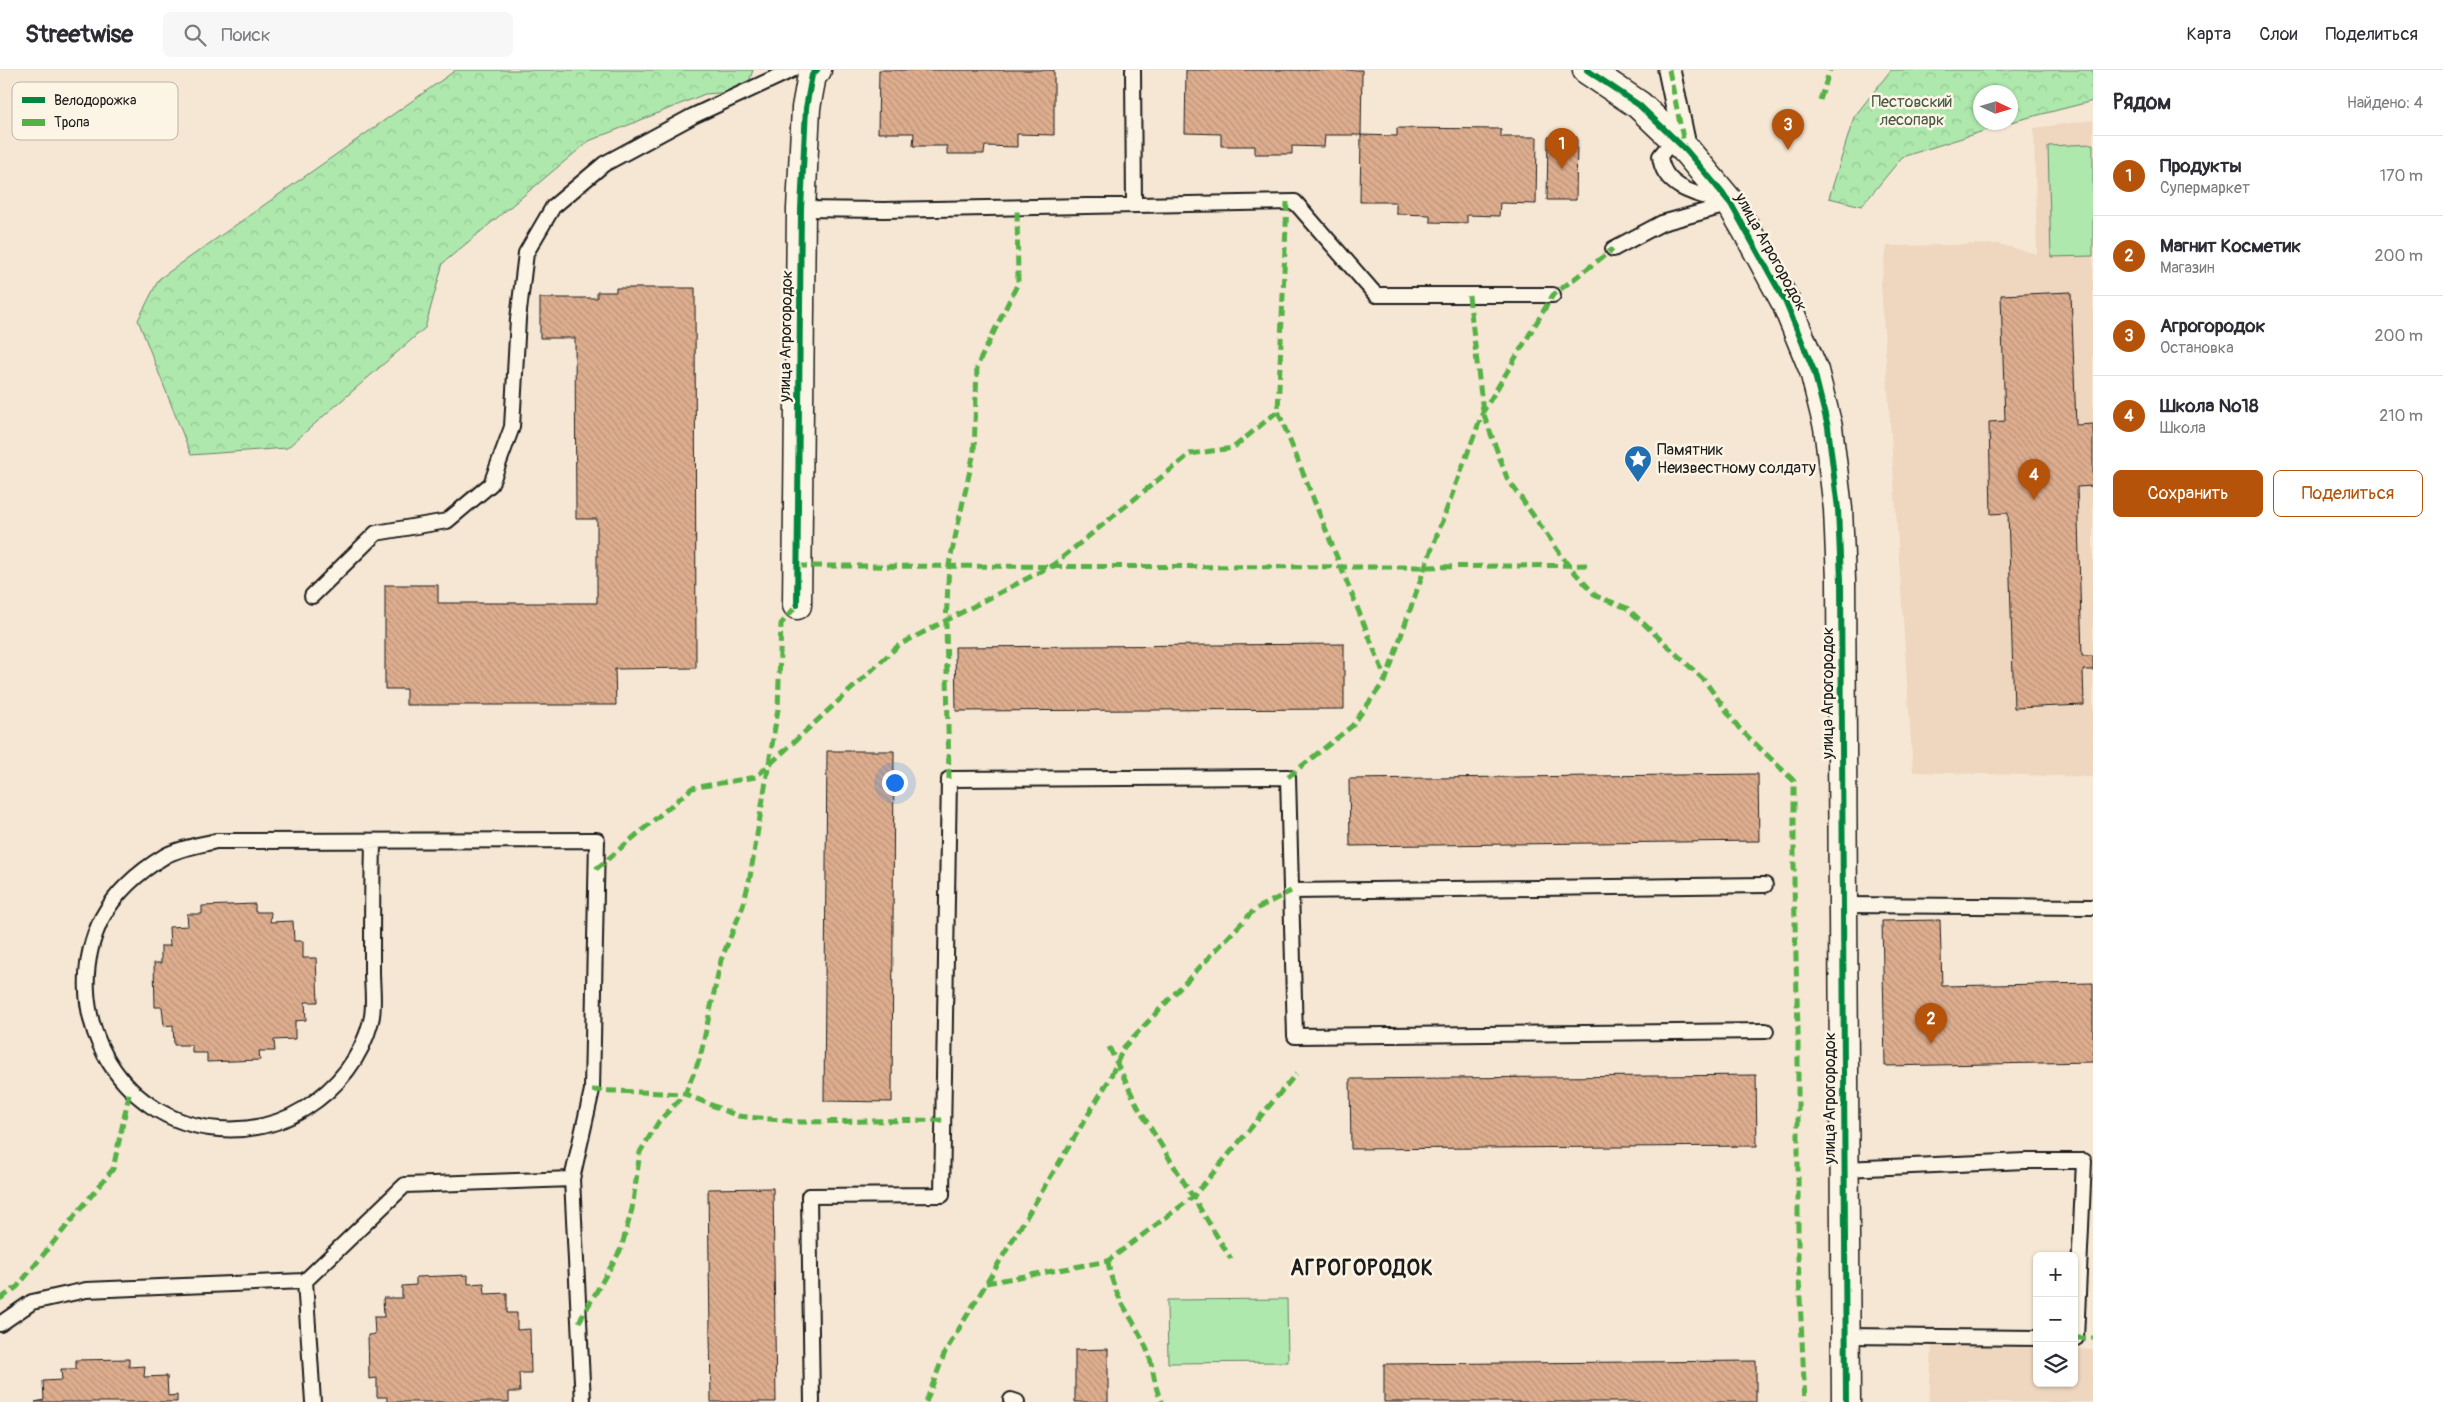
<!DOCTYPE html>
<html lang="ru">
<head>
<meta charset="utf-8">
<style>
  body { margin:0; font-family:Pangolin,sans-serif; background:#f7f7f7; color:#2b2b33 }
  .controls { position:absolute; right:15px; bottom:15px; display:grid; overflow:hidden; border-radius:8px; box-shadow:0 1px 4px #0004 }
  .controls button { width:45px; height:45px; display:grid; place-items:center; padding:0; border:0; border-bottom:1px solid #e1e1e2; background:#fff; color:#2b2b33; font:25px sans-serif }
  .compass { position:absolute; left:1973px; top:15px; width:45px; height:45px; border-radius:50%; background:#fff; box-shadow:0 1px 4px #0004; rotate:94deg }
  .you { position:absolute; left:894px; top:712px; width:18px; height:18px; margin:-12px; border:4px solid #fff; border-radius:50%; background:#1a73e8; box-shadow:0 0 0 8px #1a73e833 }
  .badge { display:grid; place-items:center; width:32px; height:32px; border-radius:50%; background:#b45309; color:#fff; font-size:16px; font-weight:700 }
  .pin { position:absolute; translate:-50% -41px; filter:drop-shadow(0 1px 2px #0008) }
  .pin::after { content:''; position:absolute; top:26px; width:18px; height:15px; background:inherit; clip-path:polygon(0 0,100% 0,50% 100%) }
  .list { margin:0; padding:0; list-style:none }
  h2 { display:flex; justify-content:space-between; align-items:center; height:65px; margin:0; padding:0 20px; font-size:21px }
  h2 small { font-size:16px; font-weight:400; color:#7c7c81 }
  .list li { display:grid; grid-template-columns:32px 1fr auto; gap:15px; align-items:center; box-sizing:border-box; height:80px; padding:0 20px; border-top:1px solid #e1e1e2 }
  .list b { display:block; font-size:19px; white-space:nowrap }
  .list p { margin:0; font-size:16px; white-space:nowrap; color:#7c7c81 }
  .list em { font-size:16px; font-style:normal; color:#7c7c81 }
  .actions { display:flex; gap:10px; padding:15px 20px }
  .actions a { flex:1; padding:11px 0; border:1px solid #b45309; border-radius:8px; text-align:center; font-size:18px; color:#b45309 }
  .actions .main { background:#b45309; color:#fff }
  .icon { flex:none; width:28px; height:28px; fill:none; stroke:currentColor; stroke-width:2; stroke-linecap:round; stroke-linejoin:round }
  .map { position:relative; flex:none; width:2093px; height:1332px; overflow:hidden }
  header { display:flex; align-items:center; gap:30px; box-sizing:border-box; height:70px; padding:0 25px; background:#fff; border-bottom:1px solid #e1e1e2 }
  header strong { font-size:24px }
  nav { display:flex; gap:28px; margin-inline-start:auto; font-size:18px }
  .search { width:350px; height:45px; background:#f7f7f7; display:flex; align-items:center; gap:12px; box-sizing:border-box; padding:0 18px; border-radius:8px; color:#7c7c81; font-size:19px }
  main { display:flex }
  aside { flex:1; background:#fff }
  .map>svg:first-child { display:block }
  .built { fill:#eed6bf }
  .forest { fill:url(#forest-crowns); stroke:#658264 }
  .garden { fill:#aee8ad; stroke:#658264 }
  .building { fill:url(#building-back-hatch); stroke:#1c1c1c }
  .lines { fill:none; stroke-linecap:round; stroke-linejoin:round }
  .service-casing { stroke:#1c1c1c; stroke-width:18 }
  .pedestrian-casing { stroke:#1c1c1c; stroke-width:25 }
  .minor-casing { stroke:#1c1c1c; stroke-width:31 }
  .tertiary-casing { stroke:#1c1c1c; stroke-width:31 }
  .service { stroke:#fcf5e5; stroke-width:14 }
  .pedestrian { stroke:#fcf5e5; stroke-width:21 }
  .minor { stroke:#fcf5e5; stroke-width:28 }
  .tertiary { stroke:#fcf5e5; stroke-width:28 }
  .quiet { stroke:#55b145; stroke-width:5; stroke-dasharray:10 5; stroke-linecap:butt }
  .cycleway-casing { stroke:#fcf5e5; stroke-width:9 }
  .cycleway { stroke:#00873e; stroke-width:6 }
  .labels { text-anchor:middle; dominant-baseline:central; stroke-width:5; stroke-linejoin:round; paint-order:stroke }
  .park-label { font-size:16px; fill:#485948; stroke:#fcf5e5 }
  .street-label { font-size:16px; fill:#1c1c1c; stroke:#fcf5e5 }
  .poi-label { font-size:16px; fill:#1c1c1c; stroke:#fcf5e5; text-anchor:start }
  .district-label { font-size:21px; font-weight:bold; letter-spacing:1px; fill:#1c1c1c; stroke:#fcf5e5 }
  .key { fill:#fcf5e5; stroke:#b9b4a9; stroke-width:1 }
  .key-label { font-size:14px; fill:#1c1c1c }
</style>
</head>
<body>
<header>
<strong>Streetwise</strong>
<div class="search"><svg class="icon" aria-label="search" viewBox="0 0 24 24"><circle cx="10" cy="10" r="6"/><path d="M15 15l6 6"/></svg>Поиск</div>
<nav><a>Карта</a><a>Слои</a><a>Поделиться</a></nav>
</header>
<main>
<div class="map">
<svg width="2093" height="1332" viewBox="0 0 2093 1332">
  <defs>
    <pattern id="forest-crowns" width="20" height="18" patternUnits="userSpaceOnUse" patternTransform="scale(1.25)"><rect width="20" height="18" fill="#aee8ad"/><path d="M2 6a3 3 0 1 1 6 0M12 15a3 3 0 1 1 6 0" fill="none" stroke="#95c694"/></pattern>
    <pattern id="building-back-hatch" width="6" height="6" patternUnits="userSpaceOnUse" patternTransform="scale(1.25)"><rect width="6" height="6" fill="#ddad8e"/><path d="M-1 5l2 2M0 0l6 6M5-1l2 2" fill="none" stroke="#bd947a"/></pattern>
  </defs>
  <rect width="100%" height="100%" fill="#f6e7d4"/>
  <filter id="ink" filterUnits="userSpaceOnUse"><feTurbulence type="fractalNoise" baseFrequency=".02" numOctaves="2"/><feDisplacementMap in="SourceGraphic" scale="10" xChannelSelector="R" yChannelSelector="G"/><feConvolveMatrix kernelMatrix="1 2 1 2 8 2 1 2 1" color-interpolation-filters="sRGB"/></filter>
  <g filter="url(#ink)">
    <!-- built -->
    <path class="built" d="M 2093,50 L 2093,707 L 1913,702 L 1881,214 L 1887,176 L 1998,174 L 2037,184 L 2034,58 Z
      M 1932,1275 L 2037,1278 L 2037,1313 L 2074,1313 L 2074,1279 L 2093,1280 L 2093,1332 L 1929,1332 Z"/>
    <!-- forest -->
    <path class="forest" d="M 456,0 L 753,0 L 746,21 L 705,24 L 589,71 L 443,193 L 425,258 L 287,378 L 191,385 L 138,250 L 159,209 Z
      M 1891,0 L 2093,0 L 2093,31 L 2011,52 L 2010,22 L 1980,22 L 1980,52 L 2009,53 L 1902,87 L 1862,136 L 1829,128 L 1854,47 Z"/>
    <!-- garden -->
    <path class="garden" d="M 2093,74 L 2093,186 L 2051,187 L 2048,76 Z
      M 1287,1229 L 1288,1292 L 1168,1293 L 1167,1230 Z"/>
    <!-- building -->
    <path class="building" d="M 879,0 L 1054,0 L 1054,65 L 1017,64 L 1017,77 L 985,76 L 984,84 L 947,84 L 947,76 L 913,76 L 914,63 L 878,63 Z
      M 1186,0 L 1362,0 L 1361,65 L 1325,65 L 1324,77 L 1292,76 L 1292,84 L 1255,84 L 1255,76 L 1221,76 L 1221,64 L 1185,63 Z
      M 1397,58 L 1501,59 L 1501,67 L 1537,67 L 1536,134 L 1500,133 L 1499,146 L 1467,145 L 1467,153 L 1430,152 L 1430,145 L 1396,144 L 1396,132 L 1360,132 L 1361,65 L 1397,66 Z
      M 1548,67 L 1577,67 L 1576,130 L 1547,130 Z
      M 616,218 L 695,218 L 696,598 L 615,599 L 616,635 L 406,635 L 406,619 L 385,619 L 385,515 L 438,515 L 438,533 L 597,533 L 597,449 L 576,449 L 575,268 L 540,268 L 540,228 L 597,228 L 597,222 L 616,222 Z
      M 2071,222 L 2076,355 L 2093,354 L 2093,416 L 2077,417 L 2082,586 L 2093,586 L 2093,600 L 2083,600 L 2084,635 L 2014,638 L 2008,443 L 1991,444 L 1989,352 L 2005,351 L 2001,225 Z
      M 1344,574 L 1344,639 L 956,641 L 955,577 Z
      M 827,681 L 894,681 L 892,1032 L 824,1031 Z
      M 1758,704 L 1759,771 L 1350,776 L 1349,709 Z
      M 255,834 L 255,842 L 271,842 L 270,852 L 293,851 L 294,871 L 303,871 L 303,888 L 316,888 L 318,932 L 305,932 L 306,950 L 295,951 L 295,969 L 274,970 L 275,981 L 259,981 L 260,990 L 207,992 L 207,983 L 192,983 L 192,975 L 174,975 L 173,955 L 164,956 L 162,937 L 155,937 L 154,893 L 161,893 L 161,876 L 170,876 L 169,857 L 188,856 L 187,844 L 202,844 L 202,836 Z
      M 1940,850 L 1942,916 L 2093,913 L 2093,992 L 1885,996 L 1882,851 Z
      M 1756,1005 L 1757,1076 L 1351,1079 L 1350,1009 Z
      M 773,1118 L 776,1332 L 711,1332 L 708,1119 Z
      M 468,1205 L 468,1214 L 484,1213 L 485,1224 L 507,1223 L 507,1243 L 517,1243 L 517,1260 L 530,1259 L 531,1303 L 519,1303 L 520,1322 L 509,1322 L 509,1332 L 387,1332 L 387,1327 L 377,1327 L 377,1308 L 369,1309 L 368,1265 L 375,1264 L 374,1247 L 384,1247 L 383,1228 L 402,1228 L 402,1216 L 416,1215 L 416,1207 Z
      M 1108,1279 L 1108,1332 L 1075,1332 L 1075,1280 Z
      M 129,1289 L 129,1297 L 145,1296 L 144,1307 L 167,1306 L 168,1326 L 177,1325 L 177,1332 L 35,1332 L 44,1330 L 43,1311 L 62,1310 L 61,1299 L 76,1299 L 76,1290 Z
      M 1756,1291 L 1756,1332 L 1384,1332 L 1384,1294 Z"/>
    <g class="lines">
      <!-- service casing -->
      <g class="service-casing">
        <path id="service" d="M 1133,0 L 1134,135
          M 1681,78 L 1668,76 L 1660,86 C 1663,119 1699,125 1725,132
          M 801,139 L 884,140 L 1295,132 L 1376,225 L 1553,225
          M 1613,179 L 1662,153 L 1731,134
          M 312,526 L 376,463 L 447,451 L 491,414 L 512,357 L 518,249 L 526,183 L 553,137 L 604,94 L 693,46 L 792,0
          M 373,772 C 372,815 372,859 372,902 C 372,917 375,937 371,951 C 361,989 337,1018 304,1039 C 278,1055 248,1061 219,1059 C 116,1052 57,939 102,848 C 116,822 140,801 165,786 C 179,778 200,775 216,771 L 597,770 L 592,1020 L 572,1109 L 583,1332
          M 1291,821 L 1765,815
          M 1843,835 L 2093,837
          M 1844,1099 L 2025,1091 L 2084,1091 L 2076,1268 L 2074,1268
          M 305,1211 L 313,1332
          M 0,1254 L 32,1232 L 86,1220 L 305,1211 L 405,1115 L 572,1109
          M 1846,1266 L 2037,1268
          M 1011,1330 L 1017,1332
          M 812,1332 L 809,1126 L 942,1125 L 949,709 L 1288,707 L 1295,966 L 1766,961"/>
      </g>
      <!-- pedestrian casing -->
      <g class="pedestrian-casing">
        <path id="pedestrian" d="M 1669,0 L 1686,80"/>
      </g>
      <!-- minor casing -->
      <g class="minor-casing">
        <path id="minor" d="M 1587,0 L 1639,35 L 1686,80
          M 797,535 L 801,139 L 806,38 L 812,5 L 817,0"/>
      </g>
      <!-- tertiary casing -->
      <g class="tertiary-casing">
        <path id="tertiary" d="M 1686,80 L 1731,134 L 1748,163 L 1786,233 L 1814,301 L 1828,357 L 1838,439 L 1841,510 L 1846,1332"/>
      </g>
      <!-- service -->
      <use href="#service" class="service"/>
      <!-- pedestrian -->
      <use href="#pedestrian" class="pedestrian"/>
      <!-- minor -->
      <use href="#minor" class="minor"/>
      <!-- tertiary -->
      <use href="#tertiary" class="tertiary"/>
      <!-- quiet -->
      <path class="quiet" d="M 1669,0 L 1685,78
        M 1820,30 L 1830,0
        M 1287,132 L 1278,341 L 1386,609
        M 1469,226 L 1483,342 L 1507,408 L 1568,495 L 1596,526 L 1627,538 L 1704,610 L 1739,658 L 1794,711 L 1794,815 L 1798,962 L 1798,1187 L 1805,1332
        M 797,496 L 1425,497 L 1589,495
        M 1288,707 L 1352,656 L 1386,609 L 1425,497 L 1483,342 L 1553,225 L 1613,179
        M 949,709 L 946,552 L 949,495 L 974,382 L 977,296 L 1018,213 L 1017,137
        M 596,799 L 692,718 L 756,707 L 899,575 L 1053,495 L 1190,384 L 1233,378 L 1278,341
        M 1109,977 L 1139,1039 L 1231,1189
        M 592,1020 L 685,1024 L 738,1046 L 800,1052 L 944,1050
        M 1108,1191 C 1113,1229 1134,1247 1147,1280 C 1154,1297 1153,1316 1162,1332
        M 986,1213 L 1108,1191 L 1193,1127 L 1296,1004
        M 0,1229 L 17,1217 L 113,1099 L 130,1020
        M 579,1252 L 621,1179 L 632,1139 L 640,1082 L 659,1051 L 685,1024 L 700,988 L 721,890 L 743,836 L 750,807 L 778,639 L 781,554 L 797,535
        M 2076,1268 L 2093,1268
        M 926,1332 L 945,1282 L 1109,1010 L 1124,977 L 1254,840 L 1291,821"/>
      <!-- cycleway casing -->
      <g class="cycleway-casing">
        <path id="cycleway" d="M 1587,0 L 1639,35 L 1686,80 L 1714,113 L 1731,134 L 1786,233 L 1814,301 L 1828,357 L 1838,439 L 1841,510 L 1846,1332
          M 797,535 L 801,139 L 806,38 L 812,5 L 817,0"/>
      </g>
      <!-- cycleway -->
      <use href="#cycleway" class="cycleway"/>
    </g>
  </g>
  <!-- icons -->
  <defs>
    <g id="sight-pin" transform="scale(1.4375)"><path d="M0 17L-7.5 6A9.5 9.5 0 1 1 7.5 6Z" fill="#1f6fb2" stroke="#fcf5e5"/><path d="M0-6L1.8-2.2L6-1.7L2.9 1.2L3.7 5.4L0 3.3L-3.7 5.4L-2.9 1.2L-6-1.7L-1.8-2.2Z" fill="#fff"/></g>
  </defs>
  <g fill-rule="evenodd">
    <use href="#sight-pin" x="1638" y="389"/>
  </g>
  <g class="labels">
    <!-- park labels -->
    <g class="park-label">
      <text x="1912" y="32">Пестовский<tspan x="1912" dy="18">лесопарк</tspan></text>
    </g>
    <!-- street labels -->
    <g class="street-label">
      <text transform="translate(1771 182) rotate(61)">улица Агрогородок</text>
      <text transform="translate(786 266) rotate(-89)">улица Агрогородок</text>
      <text transform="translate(1828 623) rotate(-90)">улица Агрогородок</text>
      <text transform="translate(1830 1028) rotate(-90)">улица Агрогородок</text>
    </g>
    <!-- poi labels -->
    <g class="poi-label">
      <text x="1657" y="380">Памятник<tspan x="1657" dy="18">Неизвестному солдату</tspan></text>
    </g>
    <!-- district labels -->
    <g class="district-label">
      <text x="1362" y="1198">АГРОГОРОДОК</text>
    </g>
  </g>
  <!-- legend -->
  <rect x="12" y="12" width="166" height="58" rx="8" class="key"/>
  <rect x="22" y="27" width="23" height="6" fill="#00873e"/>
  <rect x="22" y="49" width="23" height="7" fill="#55b145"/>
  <g class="key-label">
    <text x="54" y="35">Велодорожка</text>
    <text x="54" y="57">Тропа</text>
  </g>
</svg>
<div class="controls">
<button>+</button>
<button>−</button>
<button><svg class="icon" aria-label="layers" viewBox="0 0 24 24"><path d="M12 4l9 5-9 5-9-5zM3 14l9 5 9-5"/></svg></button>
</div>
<svg class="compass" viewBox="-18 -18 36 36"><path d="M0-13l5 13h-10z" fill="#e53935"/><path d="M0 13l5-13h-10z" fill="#7c7c81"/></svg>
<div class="you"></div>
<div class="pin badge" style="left:1562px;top:99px">1</div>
<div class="pin badge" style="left:1931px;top:974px">2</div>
<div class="pin badge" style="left:1788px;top:80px">3</div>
<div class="pin badge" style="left:2034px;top:430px">4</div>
</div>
<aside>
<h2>Рядом<small>Найдено: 4</small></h2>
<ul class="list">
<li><span class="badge">1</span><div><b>Продукты</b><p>Супермаркет</p></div><em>170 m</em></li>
<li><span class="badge">2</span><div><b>Магнит Косметик</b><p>Магазин</p></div><em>200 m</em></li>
<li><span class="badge">3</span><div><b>Агрогородок</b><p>Остановка</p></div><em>200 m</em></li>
<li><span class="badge">4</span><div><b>Школа №18</b><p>Школа</p></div><em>210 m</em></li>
</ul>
<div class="actions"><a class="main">Сохранить</a><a>Поделиться</a></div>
</aside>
</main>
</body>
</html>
